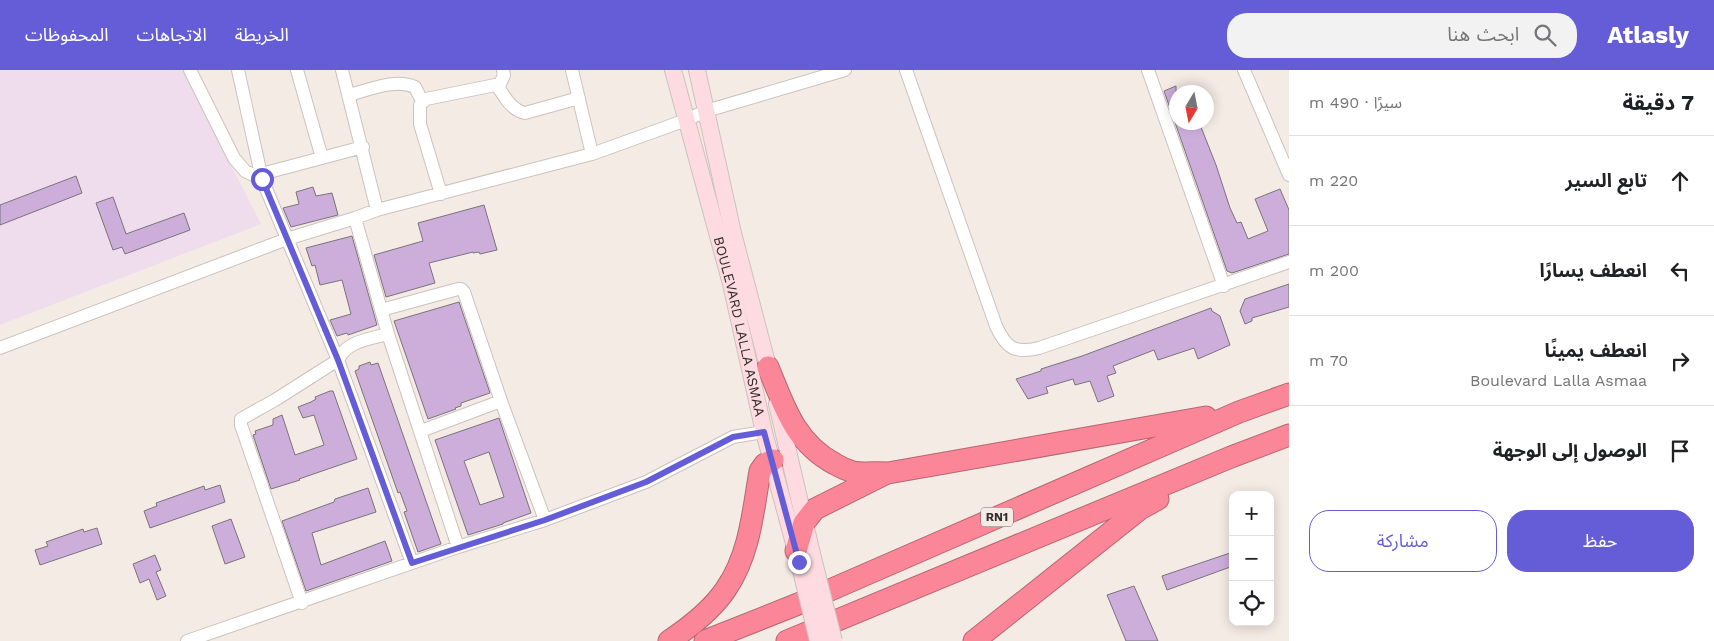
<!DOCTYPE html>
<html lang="ar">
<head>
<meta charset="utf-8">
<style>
  body { margin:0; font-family:"Work Sans","Noto Sans Arabic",sans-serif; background:#f2f2f2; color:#202124; direction:rtl }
  .controls { position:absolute; right:15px; bottom:15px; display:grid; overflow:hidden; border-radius:10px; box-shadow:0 2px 12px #0003 }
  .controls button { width:45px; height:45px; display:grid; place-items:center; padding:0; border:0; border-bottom:1px solid #e0e0e0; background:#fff; color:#202124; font:25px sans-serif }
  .compass { position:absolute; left:1169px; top:15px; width:45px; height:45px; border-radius:50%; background:#fff; box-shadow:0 2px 12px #0003; rotate:190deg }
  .stop { position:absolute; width:15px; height:15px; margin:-11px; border:4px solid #655dd7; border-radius:50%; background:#fff }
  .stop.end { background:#655dd7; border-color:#fff; box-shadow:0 1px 5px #0008 }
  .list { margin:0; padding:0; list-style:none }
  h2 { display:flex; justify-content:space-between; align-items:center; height:65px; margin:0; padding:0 20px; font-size:21px }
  h2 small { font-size:16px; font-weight:400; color:#757577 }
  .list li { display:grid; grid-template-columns:32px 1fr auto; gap:15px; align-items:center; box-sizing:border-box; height:90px; padding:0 20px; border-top:1px solid #e0e0e0 }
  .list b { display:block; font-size:19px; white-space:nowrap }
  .list p { margin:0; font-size:16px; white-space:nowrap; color:#757577 }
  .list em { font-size:16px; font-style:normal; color:#757577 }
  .actions { display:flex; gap:10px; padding:15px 20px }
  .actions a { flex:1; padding:11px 0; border:1px solid #655dd7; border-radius:20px; text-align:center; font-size:18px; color:#655dd7 }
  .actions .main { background:#655dd7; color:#fff }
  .icon { flex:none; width:28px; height:28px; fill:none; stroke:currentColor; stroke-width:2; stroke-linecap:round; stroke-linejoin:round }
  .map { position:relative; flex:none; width:1289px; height:571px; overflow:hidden; direction:ltr }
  header { display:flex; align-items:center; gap:30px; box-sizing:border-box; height:70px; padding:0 25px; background:#655dd7; color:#fff }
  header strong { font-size:24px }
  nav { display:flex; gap:28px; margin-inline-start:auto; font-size:18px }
  .search { width:350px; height:45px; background:#f2f2f2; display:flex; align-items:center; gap:12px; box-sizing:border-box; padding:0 18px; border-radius:20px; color:#757577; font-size:19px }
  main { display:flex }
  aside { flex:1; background:#fff }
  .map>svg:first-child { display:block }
  .education { fill:#efdded }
  .building { fill:#cdaedb; stroke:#79737b; fill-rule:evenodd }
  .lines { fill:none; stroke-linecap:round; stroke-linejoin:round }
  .street-casing { stroke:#ccc2bd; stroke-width:14 }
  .secondary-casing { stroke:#ccc2bd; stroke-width:18 }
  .highway-casing { stroke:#b56772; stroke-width:23 }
  .street { stroke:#fff; stroke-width:12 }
  .secondary { stroke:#fedbe0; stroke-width:16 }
  .highway { stroke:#fb8697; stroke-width:21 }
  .secondary-bridge-casing { stroke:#ccc2bd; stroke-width:18; stroke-linecap:butt }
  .secondary-bridge { stroke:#fedbe0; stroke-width:16 }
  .route { stroke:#655dd7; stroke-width:6 }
  .labels { text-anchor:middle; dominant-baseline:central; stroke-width:4; stroke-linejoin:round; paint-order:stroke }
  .shield { fill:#f5ebe5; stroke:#6c6764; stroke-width:1 }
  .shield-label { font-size:12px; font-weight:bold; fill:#322e2c }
  .street-label { font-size:14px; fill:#322e2c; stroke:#f5ebe5 }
</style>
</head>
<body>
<header>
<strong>Atlasly</strong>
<div class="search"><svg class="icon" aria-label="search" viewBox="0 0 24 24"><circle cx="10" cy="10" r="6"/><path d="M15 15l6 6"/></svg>ابحث هنا</div>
<nav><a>الخريطة</a><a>الاتجاهات</a><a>المحفوظات</a></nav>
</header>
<main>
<aside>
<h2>7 دقيقة<small>سيرًا · 490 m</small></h2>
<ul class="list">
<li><svg class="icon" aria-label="ahead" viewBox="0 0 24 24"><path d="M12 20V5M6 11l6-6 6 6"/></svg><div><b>تابع السير</b></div><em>220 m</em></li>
<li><svg class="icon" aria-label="left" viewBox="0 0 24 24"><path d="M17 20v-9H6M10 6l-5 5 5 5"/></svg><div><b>انعطف يسارًا</b></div><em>200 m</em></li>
<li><svg class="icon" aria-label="right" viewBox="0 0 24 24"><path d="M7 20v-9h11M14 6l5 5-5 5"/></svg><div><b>انعطف يمينًا</b><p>Boulevard Lalla Asmaa</p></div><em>70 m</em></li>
<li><svg class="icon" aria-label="arrive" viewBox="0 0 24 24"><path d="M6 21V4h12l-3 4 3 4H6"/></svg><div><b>الوصول إلى الوجهة</b></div></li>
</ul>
<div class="actions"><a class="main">حفظ</a><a>مشاركة</a></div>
</aside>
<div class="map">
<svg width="1289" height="571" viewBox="0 0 1289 571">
  <rect width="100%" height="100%" fill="#f5ebe5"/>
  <!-- education -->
  <path class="education" d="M 0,0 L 183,0 L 261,154 L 0,255 Z"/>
  <!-- building -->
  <path class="building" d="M 1176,16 L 1176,52 L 1199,52 L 1216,95 L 1230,138 L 1237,153 L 1241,152 L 1248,169 L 1268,161 L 1255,129 L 1280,119 L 1289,140 L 1289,184 L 1232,203 L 1227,201 L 1164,21 Z
    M 76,106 L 82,123 L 0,155 L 0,135 Z
    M 313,117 L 316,126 L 332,123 L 338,145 L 291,157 L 283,138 L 299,134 L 296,122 Z
    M 113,127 L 126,164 L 184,143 L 190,160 L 125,184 L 122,177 L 113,180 L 96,133 Z
    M 484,135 L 497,180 L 480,184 L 479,182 L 473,183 L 473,182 L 429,193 L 435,213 L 386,227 L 374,185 L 423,171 L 418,153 Z
    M 352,166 L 377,255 L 348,265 L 347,263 L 337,266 L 330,250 L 351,244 L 342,210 L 320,215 L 315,195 L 312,196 L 306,178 Z
    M 1289,214 L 1289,237 L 1252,248 L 1252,251 L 1245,254 L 1240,241 L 1245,229 Z
    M 459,232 L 490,323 L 461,333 L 461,336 L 455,338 L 456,339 L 428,349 L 394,251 Z
    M 1211,238 L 1212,241 L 1220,246 L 1230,275 L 1198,289 L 1194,278 L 1158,290 L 1154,280 L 1113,296 L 1116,303 L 1107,306 L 1114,326 L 1098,332 L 1090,311 L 1075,315 L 1073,309 L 1046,317 L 1048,323 L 1028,329 L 1016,309 L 1041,301 L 1041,299 L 1082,286 Z
    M 370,292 L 371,295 L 378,293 L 441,474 L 418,482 L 404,442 L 407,441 L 400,422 L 398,423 L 355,301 L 359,299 L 359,296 Z
    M 330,321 L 333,321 L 357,389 L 299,409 L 300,410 L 271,419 L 253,365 L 256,364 L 255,361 L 273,355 L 273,349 L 282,345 L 295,385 L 324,375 L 314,345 L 303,348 L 298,337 L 311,332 L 316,329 L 315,327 Z
    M 499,348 L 531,443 L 503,453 L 503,454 L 468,465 L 435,370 ZM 489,382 L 504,427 L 480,435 L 464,391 Z
    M 220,415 L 225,432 L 150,458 L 144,441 L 157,436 L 156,433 L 204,416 L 205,420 Z
    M 368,418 L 376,442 L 312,463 L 321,495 L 385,471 L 392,491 L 306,521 L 282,451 L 334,432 L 335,429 Z
    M 231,449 L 245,487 L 225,494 L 212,456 Z
    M 97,458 L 102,474 L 40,495 L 35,480 L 48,476 L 46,472 L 83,459 L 84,462 Z
    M 1233,482 L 1233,496 L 1167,520 L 1162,506 Z
    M 155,485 L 161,500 L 156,502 L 166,526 L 157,530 L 149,509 L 140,513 L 133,494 Z
    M 1134,516 L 1158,571 L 1126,571 L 1107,525 Z"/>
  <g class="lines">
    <!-- street casing -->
    <g class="street-casing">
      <path id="street" d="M 190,0 L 234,88 L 245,101 L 262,109 L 269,102 L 363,77
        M 238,0 L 262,109 L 338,290 L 412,493
        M 297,0 L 322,88
        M 342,0 L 377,140
        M 572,0 L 592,84
        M 906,0 L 996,256 C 1006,278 1015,284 1039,278 L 1289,192
        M 1148,0 L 1224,216
        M 1244,0 L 1289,105
        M 497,15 C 504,26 511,40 525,43 L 579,28
        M 349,25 C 369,20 395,8 415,17 L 422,31
        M 441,124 L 420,54 L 420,35 L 426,29 L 500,14 L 504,5 L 503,0
        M 355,148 L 388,264 L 458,477
        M 381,240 L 458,219 L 461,219 L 464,222 L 501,331 L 545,450
        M 0,278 L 287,169 L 355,148 L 377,140 L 592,84 L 686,50 L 706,41 L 845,0
        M 421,361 L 501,331
        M 302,533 L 241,355 L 241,349 L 275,330 L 338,290 C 346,271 370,269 388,264
        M 187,571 L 458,477 L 545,450 L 646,412 L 733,367 L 764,362"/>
    </g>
    <!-- secondary casing -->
    <g class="secondary-casing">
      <g id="secondary">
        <path id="s1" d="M 673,0 L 731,214 L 764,362 L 796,481"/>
        <path d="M 697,0 L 733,163 L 771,308"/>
        <path d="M 777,334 L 813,488"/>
      </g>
    </g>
    <!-- highway casing -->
    <g class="highway-casing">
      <path id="highway" d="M 768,297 C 784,336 795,373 835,394 C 840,397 846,400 853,402 C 864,404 876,402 888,403 L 1206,347
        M 796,481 L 804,453 L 815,439 L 885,404
        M 669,571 C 690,557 712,540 726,519 C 750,484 753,441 760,401 L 765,394 L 773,390
        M 705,571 L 798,534 L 1239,342 L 1289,324
        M 787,571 L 1231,387 L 1289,365
        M 974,571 L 1140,439 L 1158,429"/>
    </g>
    <!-- street -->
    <use href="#street" class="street"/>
    <!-- secondary -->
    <use href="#secondary" class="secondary"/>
    <!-- highway -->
    <use href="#highway" class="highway"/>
    <!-- secondary-bridge casing -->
    <g class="secondary-bridge-casing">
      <path id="secondary-bridge" d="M 813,488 L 834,571
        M 799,492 L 818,571"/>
    </g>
    <!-- secondary-bridge -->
    <use href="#secondary-bridge" class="secondary-bridge"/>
  </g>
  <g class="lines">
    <!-- route -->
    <path class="route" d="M 262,109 L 338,290 L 412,493 L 545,450 L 646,412 L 733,367 L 764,362 L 799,492"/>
  </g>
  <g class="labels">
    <!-- shield labels -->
    <rect class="shield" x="981" y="437.5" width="32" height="19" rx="4"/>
    <g class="shield-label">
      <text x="997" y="447">RN1</text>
    </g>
    <!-- street labels -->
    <g class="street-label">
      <text stroke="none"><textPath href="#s1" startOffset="265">BOULEVARD LALLA ASMAA</textPath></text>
    </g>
  </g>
</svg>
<div class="controls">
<button>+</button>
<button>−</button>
<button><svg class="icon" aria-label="locate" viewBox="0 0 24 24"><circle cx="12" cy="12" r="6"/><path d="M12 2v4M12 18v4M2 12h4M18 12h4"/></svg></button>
</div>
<svg class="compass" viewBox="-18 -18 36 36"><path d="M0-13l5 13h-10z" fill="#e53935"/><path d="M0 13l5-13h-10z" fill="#757577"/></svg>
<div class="stop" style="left:262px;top:109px"></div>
<div class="stop end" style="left:799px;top:492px"></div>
</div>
</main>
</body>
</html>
